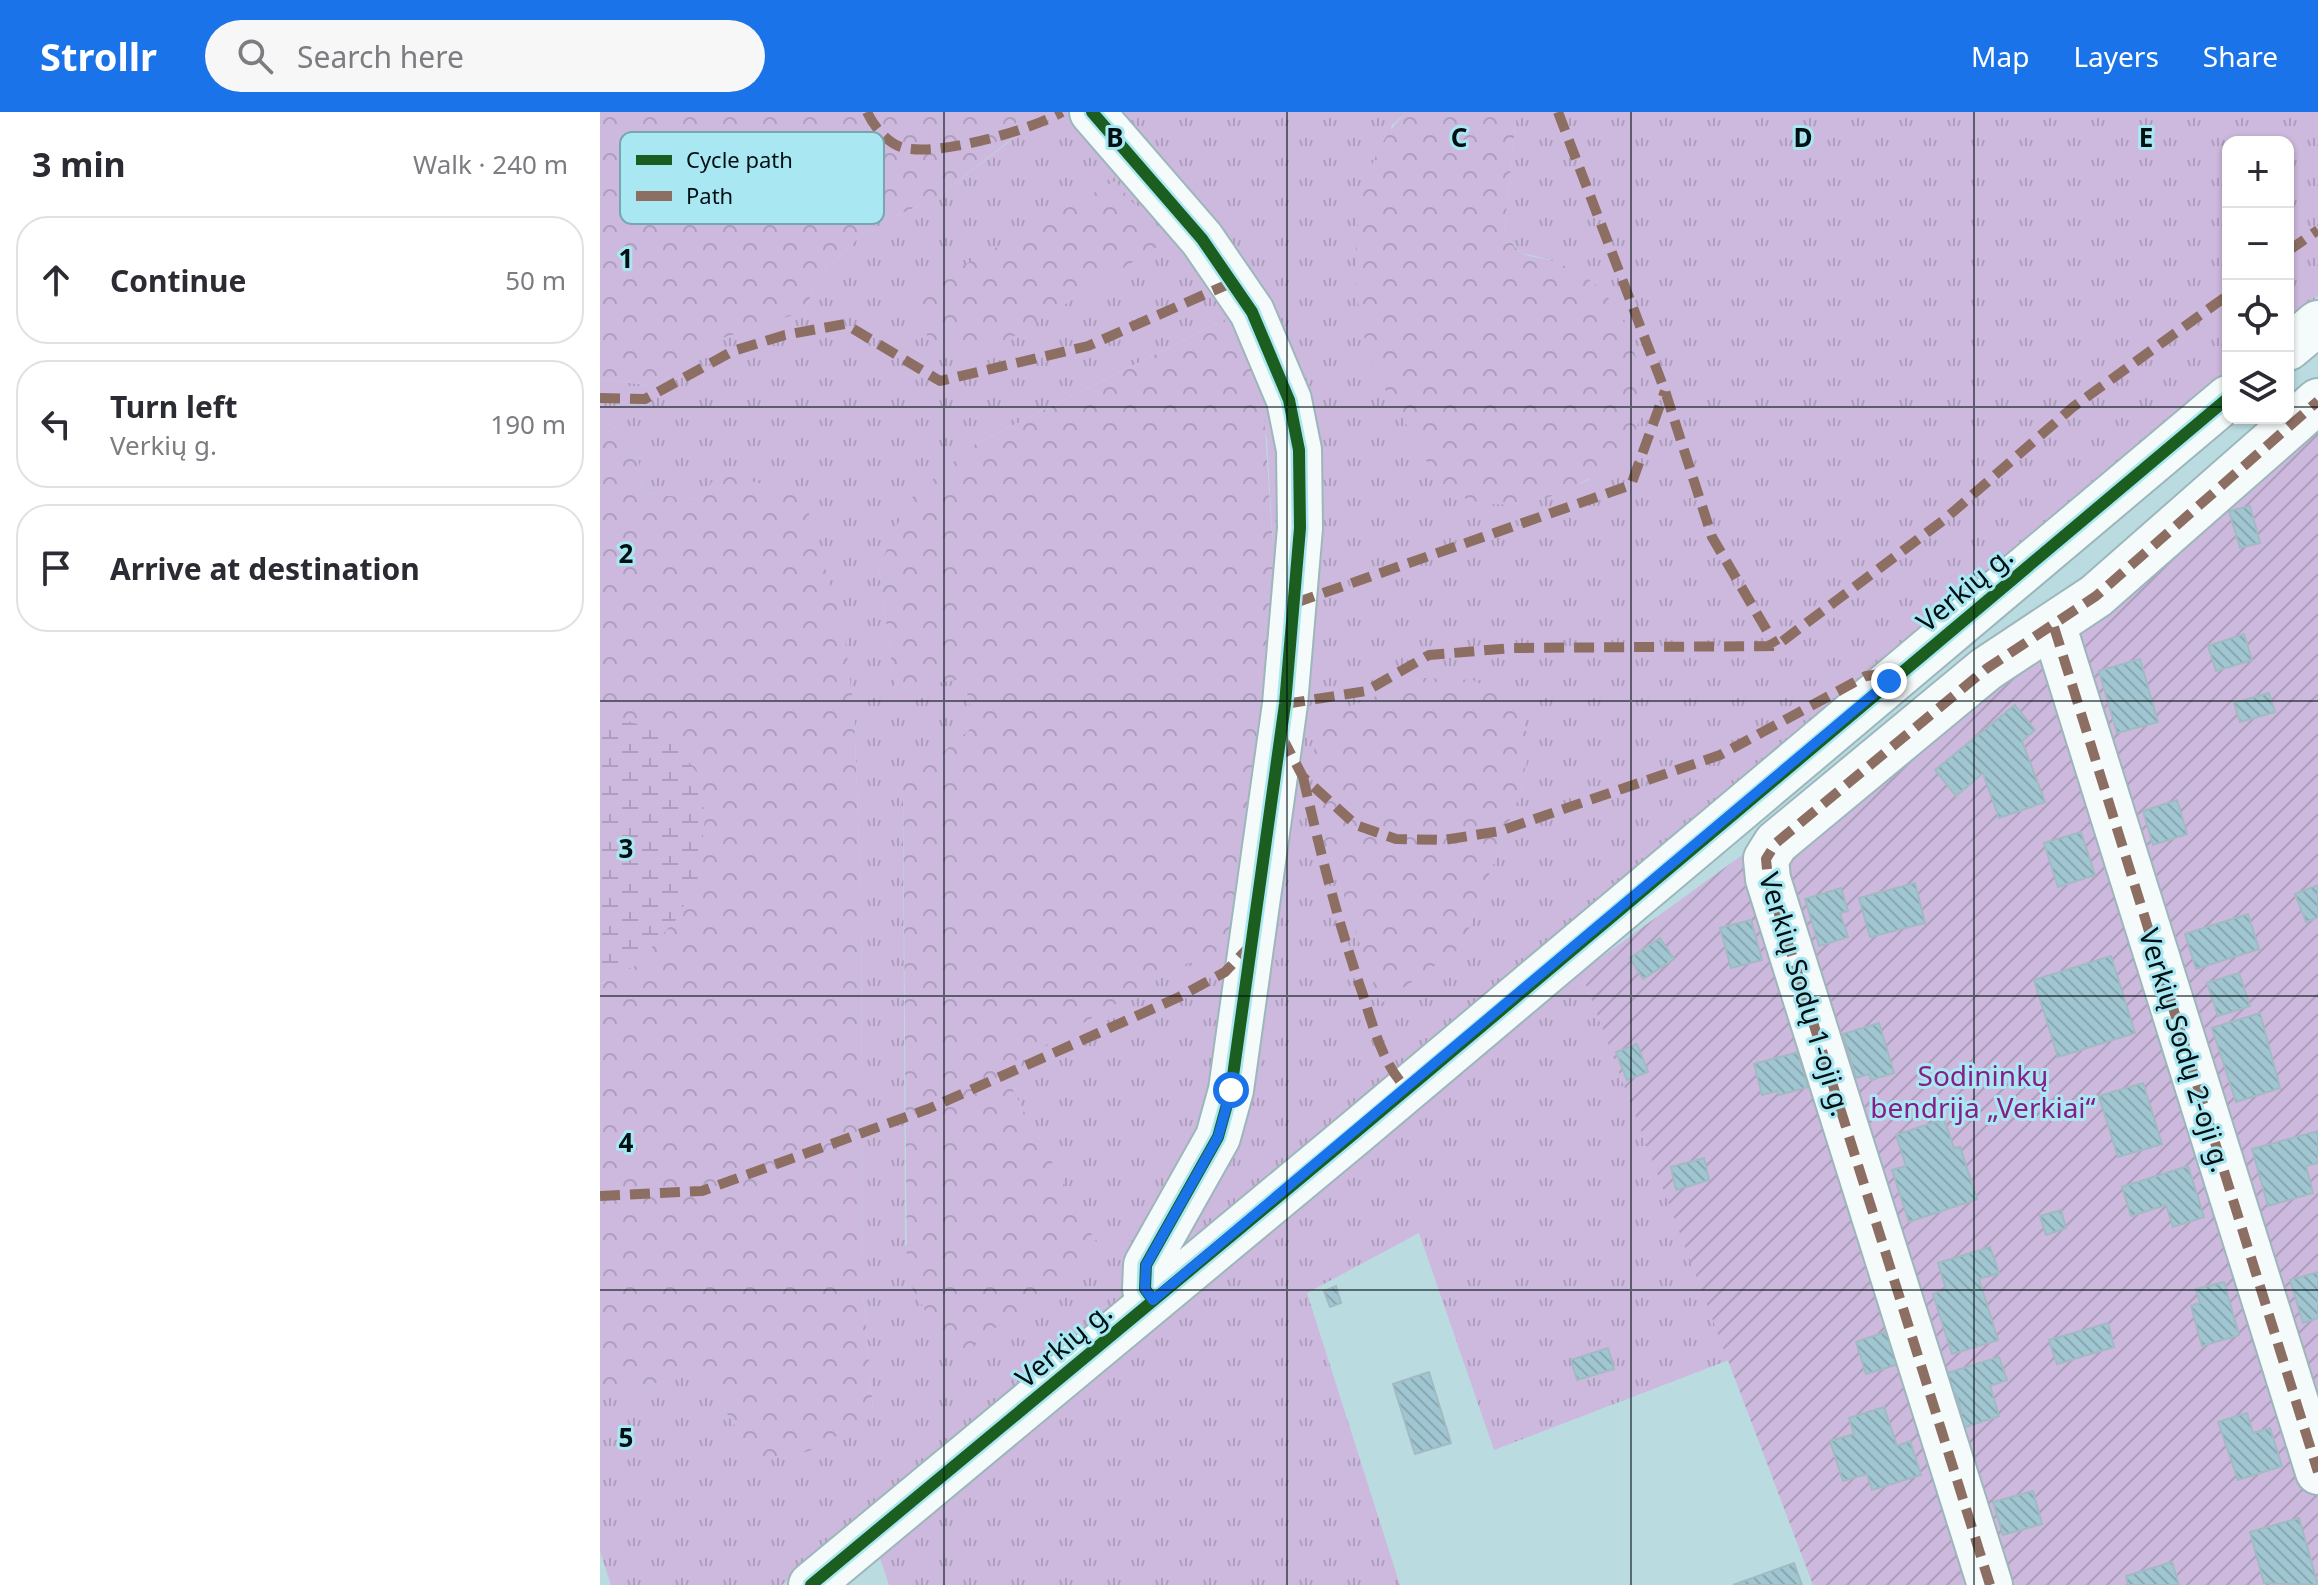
<!DOCTYPE html>
<html lang="en">
<head>
<meta charset="utf-8">
<style>
  body { margin:0; font-family:"Noto Sans",sans-serif; background:#f7f7f7; color:#2b2b33 }
  .controls { position:absolute; right:24px; top:24px; display:grid; overflow:hidden; border-radius:16px; box-shadow:0 2px 6px #0004 }
  .controls button { width:72px; height:72px; display:grid; place-items:center; padding:0; border:0; border-bottom:2px solid #e1e1e2; background:#fff; color:#2b2b33; font:40px sans-serif }
  .stop { position:absolute; width:24px; height:24px; margin:-18px; border:6px solid #1a73e8; border-radius:50%; background:#fff }
  .stop.end { background:#1a73e8; border-color:#fff; box-shadow:0 2px 8px #0008 }
  .list { margin:0; padding:0; list-style:none }
  h2 { display:flex; justify-content:space-between; align-items:center; height:104px; margin:0; padding:0 32px; font-size:34px }
  h2 small { font-size:26px; font-weight:400; color:#7c7c81 }
  .list li { display:grid; grid-template-columns:52px 1fr auto; gap:24px; align-items:center; box-sizing:border-box; height:128px; margin:0 16px 16px; padding:0 16px; border:2px solid #e1e1e2; border-radius:32px }
  .list b { display:block; font-size:30px; white-space:nowrap }
  .list p { margin:0; font-size:26px; white-space:nowrap; color:#7c7c81 }
  .list em { font-size:26px; font-style:normal; color:#7c7c81 }
  .icon { flex:none; width:44px; height:44px; fill:none; stroke:currentColor; stroke-width:2; stroke-linecap:round; stroke-linejoin:round }
  .map { position:relative; flex:none; width:1718px; height:1473px; overflow:hidden }
  header { display:flex; align-items:center; gap:48px; box-sizing:border-box; height:112px; padding:0 40px; background:#1a73e8; color:#fff }
  header strong { font-size:38px }
  nav { display:flex; gap:44px; margin-inline-start:auto; font-size:28px }
  .search { width:560px; height:72px; background:#f7f7f7; display:flex; align-items:center; gap:20px; box-sizing:border-box; padding:0 28px; border-radius:44px; color:#7c7c81; font-size:30px }
  main { display:flex }
  aside { flex:1; background:#fff }
  .map>svg:first-child { display:block }
  .grass { fill:url(#grass-tufts); fill-rule:evenodd }
  .forest { fill:url(#forest-crowns) }
  .wetland { fill:url(#wetland-marsh) }
  .garden { fill:url(#garden-furrows) }
  .building { fill:url(#building-back-hatch); stroke:#a2bbc2; stroke-width:2 }
  .lines { fill:none; stroke-linecap:round; stroke-linejoin:round }
  .minor-casing { stroke:#9cb7bb; stroke-width:48 }
  .minor { stroke:#f5fafa; stroke-width:44 }
  .quiet { stroke:#8d6e63; stroke-width:10; stroke-dasharray:20 10; stroke-linecap:butt }
  .cycleway-casing { stroke:#a9e8f2; stroke-width:17 }
  .cycleway { stroke:#1b5e20; stroke-width:12 }
  .route { stroke:#1a73e8; stroke-width:10 }
  .grid { fill:none; stroke:#001013; stroke-width:2; stroke-opacity:0.55 }
  .labels { text-anchor:middle; dominant-baseline:central; stroke-width:6; stroke-linejoin:round; paint-order:stroke }
  .street-label { font-size:28px; fill:#001013; stroke:#a9e8f2 }
  .park-label { font-size:28px; fill:#861e87; stroke:#a9e8f2 }
  .key { fill:#a9e8f2; stroke:#76a7af; stroke-width:2 }
  .key-label { font-size:22px; fill:#001013 }
  .grid-label { font-size:26px; text-anchor:middle; font-weight:bold; fill:#001013; stroke:#a9e8f2; stroke-width:6; stroke-linejoin:round; paint-order:stroke }
</style>
</head>
<body>
<header>
<strong>Strollr</strong>
<div class="search"><svg class="icon" aria-label="search" viewBox="0 0 24 24"><circle cx="10" cy="10" r="6"/><path d="M15 15l6 6"/></svg>Search here</div>
<nav><a>Map</a><a>Layers</a><a>Share</a></nav>
</header>
<main>
<aside>
<h2>3 min<small>Walk · 240 m</small></h2>
<ul class="list">
<li><svg class="icon" aria-label="ahead" viewBox="0 0 24 24"><path d="M12 20V5M6 11l6-6 6 6"/></svg><div><b>Continue</b></div><em>50 m</em></li>
<li><svg class="icon" aria-label="left" viewBox="0 0 24 24"><path d="M17 20v-9H6M10 6l-5 5 5 5"/></svg><div><b>Turn left</b><p>Verkių g.</p></div><em>190 m</em></li>
<li><svg class="icon" aria-label="arrive" viewBox="0 0 24 24"><path d="M6 21V4h12l-3 4 3 4H6"/></svg><div><b>Arrive at destination</b></div></li>
</ul>
</aside>
<div class="map">
<svg width="1718" height="1473" viewBox="0 0 1718 1473">
  <defs>
    <pattern id="grass-tufts" width="24" height="20" patternUnits="userSpaceOnUse" patternTransform="scale(2)"><rect width="24" height="20" fill="#ccb9dd"/><path d="M3 7l-1-3M5 7V3M7 7l1-3M15 17l-1-3M17 17v-4M19 17l1-3" fill="none" stroke="#ad9ebd"/></pattern>
    <pattern id="forest-crowns" width="20" height="18" patternUnits="userSpaceOnUse" patternTransform="scale(2)"><rect width="20" height="18" fill="#ccb9dd"/><path d="M2 6a3 3 0 1 1 6 0M12 15a3 3 0 1 1 6 0" fill="none" stroke="#ad9ebd"/></pattern>
    <pattern id="wetland-marsh" width="20" height="14" patternUnits="userSpaceOnUse" patternTransform="scale(2)"><rect width="20" height="14" fill="#ccb9dd"/><path d="M1 5h8M5 5V1M11 12h8M15 12V8" fill="none" stroke="#ad9ebd"/></pattern>
    <pattern id="garden-furrows" width="10" height="10" patternUnits="userSpaceOnUse" patternTransform="scale(2)"><rect width="10" height="10" fill="#ccb9dd"/><path d="M-1 1l2-2M0 10L10 0M9 11l2-2" fill="none" stroke="#ad9ebd"/></pattern>
    <pattern id="building-back-hatch" width="6" height="6" patternUnits="userSpaceOnUse" patternTransform="scale(2)"><rect width="6" height="6" fill="#a0c6d1"/><path d="M-1 5l2 2M0 0l6 6M5-1l2 2" fill="none" stroke="#88a9b3"/></pattern>
  </defs>
  <rect width="100%" height="100%" fill="#badce1"/>
  <!-- grass -->
  <path class="grass" d="M 418,0 L 807,0 L 791,14 L 914,392 L 943,387 L 989,368 L 948,147 L 921,141 L 904,121 L 916,5 L 913,0 L 1718,0 L 1718,184 L 1688,210 L 1688,30 L 1628,30 L 1628,260 L 182,1473 L 11,1473 L 0,1439 L 0,1284 L 19,1284 L 97,1257 L 156,1345 L 273,1299 L 263,1179 L 261,784 L 254,600 L 100,388 L 42,380 L 36,331 L 10,312 L 0,315 L 0,267 L 55,274 L 117,228 L 205,199 L 217,167 L 268,116 L 336,86 L 413,27 ZM 628,206 L 667,327 L 673,435 L 672,547 L 635,830 L 567,862 L 422,946 L 413,979 L 497,1132 L 305,1133 L 303,675 L 375,614 L 364,566 L 295,577 L 279,456 L 372,334 ZM 930,634 L 920,681 L 862,835 L 780,891 L 723,721 Z
    M 981,860 L 1129,1248 L 894,1338 L 819,1121 L 707,1181 L 800,1473 L 289,1473 L 278,1440 Z"/>
  <!-- forest -->
  <path class="forest" d="M 0,0 L 418,0 L 413,26 L 336,86 L 268,116 L 217,167 L 205,199 L 117,228 L 55,274 L 0,267 Z
    M 807,0 L 913,0 L 916,5 L 904,121 C 909,126 914,135 920,140 C 927,145 940,145 949,148 C 977,157 999,171 1016,196 C 1036,224 1052,300 1030,329 C 997,374 929,403 873,389 C 838,380 827,349 811,320 C 799,298 781,275 772,251 C 746,180 747,53 807,0 Z
    M 515,69 L 565,130 L 400,233 L 337,240 L 305,186 Z
    M 628,206 L 662,273 L 673,435 L 672,547 L 635,831 L 567,862 L 422,947 L 413,979 L 497,1132 L 484,1152 L 353,1247 L 307,1167 L 303,674 L 374,614 L 364,567 L 295,577 L 279,456 L 307,390 L 372,334 Z
    M 10,312 L 36,331 L 42,380 L 100,388 L 119,359 L 204,385 L 244,519 L 254,600 L 261,784 L 263,1179 L 273,1299 C 232,1327 207,1351 156,1345 L 97,1257 L 19,1284 L 0,1284 L 0,872 L 5,871 L 14,604 L 0,607 L 0,315 Z
    M 824,566 L 873,568 L 919,592 L 930,634 L 920,681 L 862,835 L 780,892 L 723,721 L 711,609 Z"/>
  <!-- wetland -->
  <path class="wetland" d="M 14,604 L 68,623 L 98,662 L 105,705 L 99,763 L 78,805 L 35,854 L 0,872 L 0,607 Z"/>
  <!-- garden -->
  <path class="garden" d="M 1718,272 L 1718,1473 L 1213,1473 L 981,860 L 1167,725 Z"/>
  <!-- building -->
  <path class="building" d="M 1650,394 L 1660,431 L 1640,436 L 1629,399 Z
    M 1644,522 L 1652,548 L 1616,559 L 1608,534 Z
    M 1540,547 L 1558,610 L 1517,621 L 1499,559 Z
    M 1669,581 L 1675,600 L 1640,610 L 1634,591 Z
    M 1415,593 L 1435,618 L 1422,629 L 1445,690 L 1399,706 L 1383,661 L 1356,684 L 1335,658 Z
    M 1577,688 L 1587,722 L 1553,733 L 1543,699 Z
    M 1481,720 L 1495,763 L 1458,775 L 1444,731 Z
    M 1315,771 L 1325,811 L 1270,825 L 1259,786 Z
    M 1718,773 L 1718,805 L 1706,810 L 1695,782 Z
    M 1241,776 L 1248,799 L 1240,801 L 1248,825 L 1219,834 L 1205,787 Z
    M 1648,802 L 1659,837 L 1596,857 L 1585,822 Z
    M 1151,808 L 1162,848 L 1131,856 L 1120,816 Z
    M 1060,826 L 1074,847 L 1043,867 L 1030,846 Z
    M 1511,844 L 1535,921 L 1458,945 L 1434,868 Z
    M 1639,861 L 1650,894 L 1618,904 L 1607,871 Z
    M 1660,901 L 1680,976 L 1636,990 L 1612,916 Z
    M 1279,911 L 1294,961 L 1271,968 L 1269,962 L 1256,966 L 1243,922 Z
    M 1037,932 L 1048,960 L 1027,968 L 1016,940 Z
    M 1198,940 L 1208,975 L 1179,983 L 1177,979 L 1162,983 L 1154,952 Z
    M 1543,971 L 1562,1032 L 1518,1045 L 1499,984 Z
    M 1344,1007 L 1354,1036 L 1360,1035 L 1377,1087 L 1309,1110 L 1292,1058 L 1306,1054 L 1296,1023 Z
    M 1718,1019 L 1718,1051 L 1706,1054 L 1713,1081 L 1668,1094 L 1652,1037 Z
    M 1104,1046 L 1109,1068 L 1076,1078 L 1071,1055 Z
    M 1588,1054 L 1604,1105 L 1573,1115 L 1566,1093 L 1531,1104 L 1522,1075 Z
    M 1461,1098 L 1466,1116 L 1446,1123 L 1440,1104 Z
    M 1390,1135 L 1399,1161 L 1379,1167 L 1398,1228 L 1352,1242 L 1333,1182 L 1346,1177 L 1338,1151 Z
    M 1718,1160 L 1718,1206 L 1703,1211 L 1690,1168 Z
    M 1624,1170 L 1639,1223 L 1602,1234 L 1591,1194 L 1600,1191 L 1596,1177 Z
    M 736,1174 L 741,1191 L 730,1195 L 724,1179 Z
    M 1508,1211 L 1514,1235 L 1457,1252 L 1449,1228 Z
    M 1291,1218 L 1302,1251 L 1266,1262 L 1256,1230 Z
    M 1008,1236 L 1014,1257 L 977,1268 L 971,1248 Z
    M 1399,1245 L 1407,1268 L 1390,1274 L 1399,1304 L 1362,1316 L 1357,1302 L 1362,1301 L 1356,1282 L 1348,1284 L 1341,1263 Z
    M 829,1260 L 851,1331 L 815,1342 L 793,1272 Z
    M 1284,1295 L 1297,1334 L 1310,1329 L 1321,1363 L 1272,1378 L 1267,1362 L 1243,1369 L 1230,1329 L 1254,1322 L 1249,1306 Z
    M 1647,1301 L 1653,1321 L 1670,1316 L 1682,1354 L 1638,1368 L 1618,1310 Z
    M 1433,1379 L 1442,1412 L 1403,1423 L 1393,1390 Z
    M 1699,1406 L 1718,1473 L 1664,1471 L 1650,1420 Z
    M 1572,1450 L 1579,1473 L 1528,1473 L 1526,1464 Z
    M 1194,1451 L 1202,1473 L 1133,1473 Z"/>
  <g class="lines">
    <!-- minor casing -->
    <g class="minor-casing">
      <path id="minor" d="M 492,0 L 602,127 L 652,200 L 689,288 L 699,338 L 700,416 L 685,592 L 631,978 L 618,1025 L 546,1153 L 545,1177 L 553,1188
        M 1688,236 L 1718,211
        M 1454,515 L 1718,1360
        M 211,1473 L 755,1021 L 1628,286
        M 1390,1473 L 1168,767 L 1166,747 L 1176,731 L 1386,557 L 1496,484 L 1718,289"/>
    </g>
    <!-- minor -->
    <use href="#minor" class="minor"/>
    <!-- quiet -->
    <path class="quiet" d="M 267,0 C 273,13 286,30 301,35 C 335,46 431,18 462,0
      M 958,0 L 1065,279 L 1112,425 L 1176,534
      M 1688,139 L 1718,118
      M 0,286 L 45,287 L 133,239 L 185,223 L 245,212 L 340,269 L 488,234 L 633,170
      M 695,491 L 1031,373 L 1065,279
      M 1454,515 L 1718,1360
      M 685,592 L 766,579 L 829,543 L 912,536 L 1176,534 L 1345,407 L 1473,295 L 1628,183
      M 682,625 L 703,665 L 756,713 L 796,727 L 844,728 L 900,719 L 1120,643 L 1266,564 L 1281,562 L 1289,569
      M 703,665 C 720,739 738,811 763,883 C 773,914 783,953 807,977
      M 0,1084 L 102,1079 L 328,997 L 579,885 L 625,860 L 649,835
      M 1390,1473 L 1168,767 L 1166,747 L 1176,731 L 1386,557 L 1496,484 L 1718,289"/>
    <!-- cycleway casing -->
    <g class="cycleway-casing">
      <path id="cycleway" d="M 492,0 L 602,127 L 652,200 L 689,288 L 699,338 L 700,416 L 685,592 L 631,978 L 618,1025 L 546,1153 L 545,1177 L 553,1188
        M 211,1473 L 755,1021 L 1628,286"/>
    </g>
    <!-- cycleway -->
    <use href="#cycleway" class="cycleway"/>
  </g>
  <g class="lines">
    <!-- route -->
    <path class="route" d="M 631,978 L 618,1025 L 546,1153 L 545,1177 L 553,1188 L 1289,569"/>
  </g>
  <!-- grid -->
  <path class="grid" d="M 344,0 L 344,1473M 687,0 L 687,1473M 1031,0 L 1031,1473M 1374,0 L 1374,1473M 0,295 L 1628,295M 1688,295 L 1718,295M 0,589 L 1718,589M 0,884 L 1718,884M 0,1178 L 1718,1178"/>
  <g class="labels">
    <!-- street labels -->
    <g class="street-label">
      <text transform="translate(1364 476) rotate(-40)">Verkių g.</text>
      <text transform="translate(1206 882) rotate(73)">Verkių Sodų 1-oji g.</text>
      <text transform="translate(1586 938) rotate(73)">Verkių Sodų 2-oji g.</text>
      <text transform="translate(463 1232) rotate(-40)">Verkių g.</text>
    </g>
    <!-- park labels -->
    <g class="park-label">
      <text x="1383" y="963">Sodininkų<tspan x="1383" dy="32">bendrija „Verkiai“</tspan></text>
    </g>
  </g>
  <!-- legend -->
  <rect x="20" y="20" width="264" height="92" rx="12" class="key"/>
  <rect x="36" y="43" width="36" height="10" fill="#1b5e20"/>
  <rect x="36" y="79" width="36" height="10" fill="#8d6e63"/>
  <g class="key-label">
    <text x="86" y="56">Cycle path</text>
    <text x="86" y="92">Path</text>
  </g>
  <g class="grid-label">
    <text x="515" y="35">B</text>
    <text x="859" y="35">C</text>
    <text x="1203" y="35">D</text>
    <text x="1546" y="35">E</text>
    <text x="26" y="156">1</text>
    <text x="26" y="451">2</text>
    <text x="26" y="746">3</text>
    <text x="26" y="1040">4</text>
    <text x="26" y="1335">5</text>
  </g>
</svg>
<div class="controls">
<button>+</button>
<button>−</button>
<button><svg class="icon" aria-label="locate" viewBox="0 0 24 24"><circle cx="12" cy="12" r="6"/><path d="M12 2v4M12 18v4M2 12h4M18 12h4"/></svg></button>
<button><svg class="icon" aria-label="layers" viewBox="0 0 24 24"><path d="M12 4l9 5-9 5-9-5zM3 14l9 5 9-5"/></svg></button>
</div>
<div class="stop" style="left:631px;top:978px"></div>
<div class="stop end" style="left:1289px;top:569px"></div>
</div>
</main>
</body>
</html>
